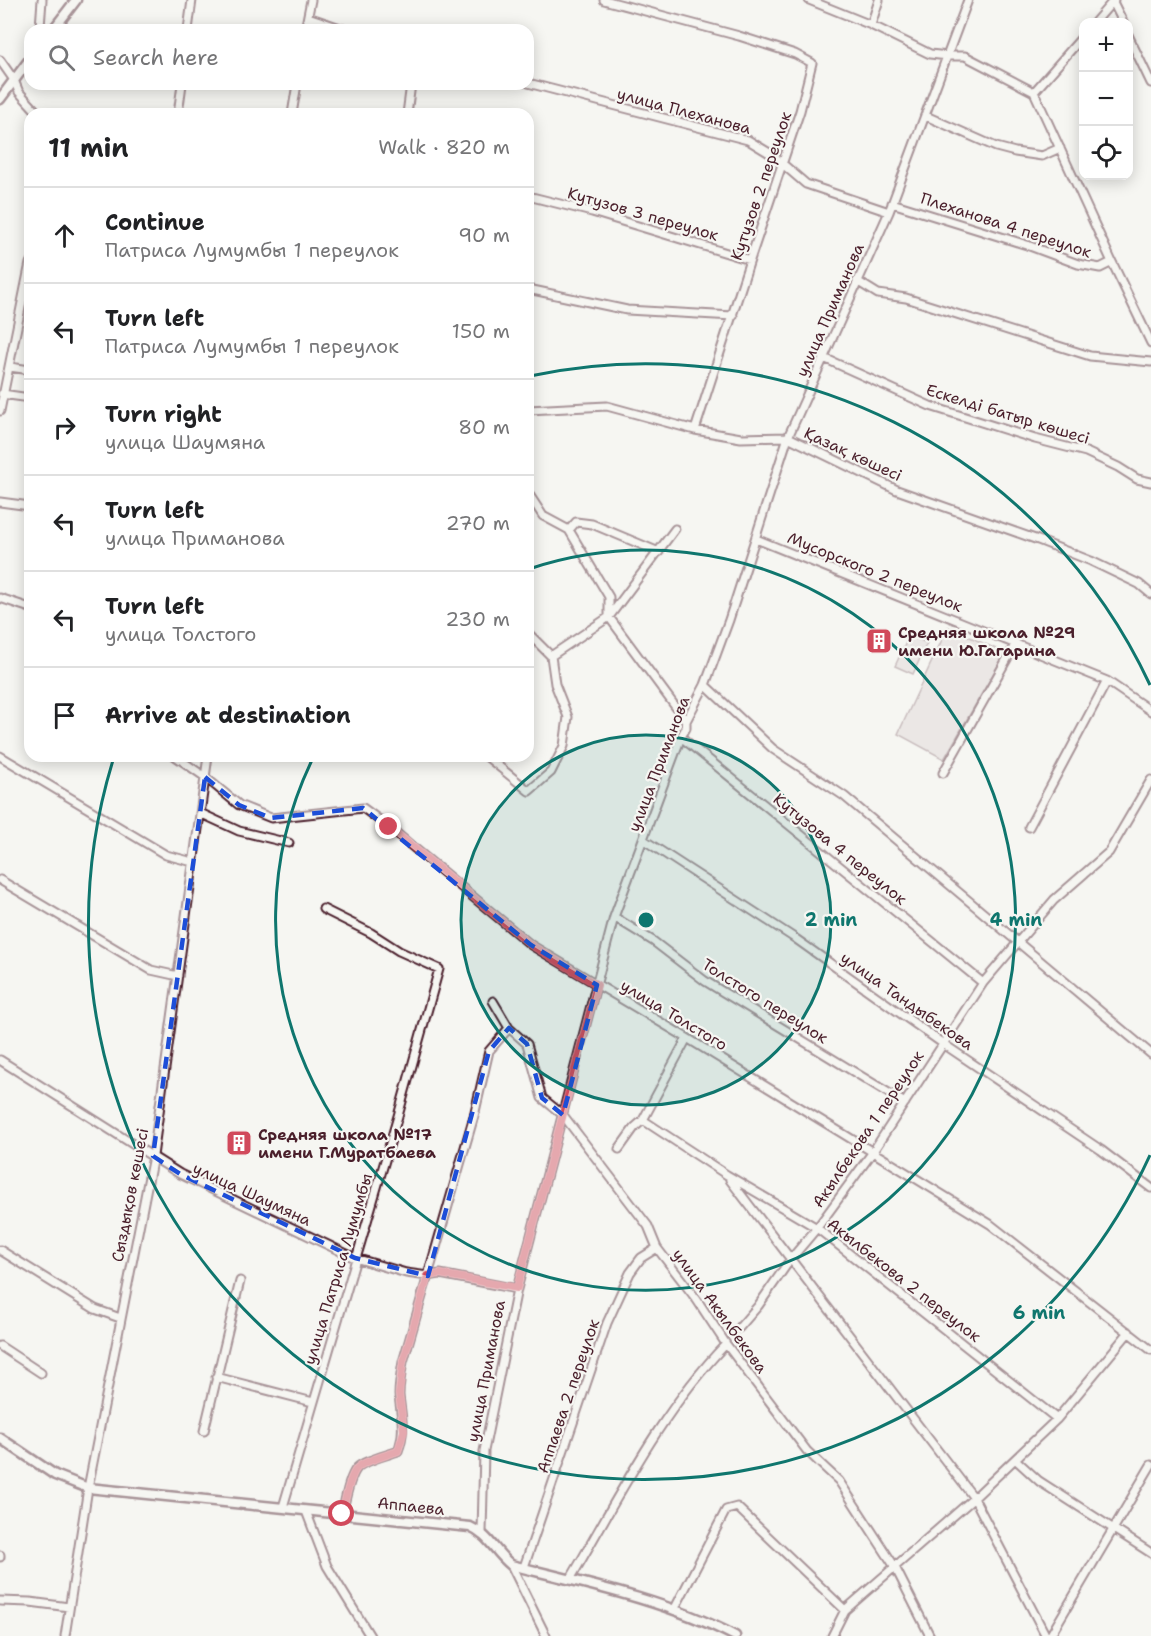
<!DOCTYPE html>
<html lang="en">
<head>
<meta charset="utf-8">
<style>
  body { margin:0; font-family:"Shantell Sans",sans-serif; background:#f6f6f6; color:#202124 }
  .controls { position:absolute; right:18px; top:18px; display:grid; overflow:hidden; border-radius:12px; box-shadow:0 3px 15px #0003 }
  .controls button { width:54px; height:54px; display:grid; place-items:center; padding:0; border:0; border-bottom:2px solid #e0e0e0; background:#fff; color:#202124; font:30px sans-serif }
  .stop { position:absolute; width:18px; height:18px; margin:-14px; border:4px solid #d1495b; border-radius:50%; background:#fff }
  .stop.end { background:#d1495b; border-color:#fff; box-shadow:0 2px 6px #0008 }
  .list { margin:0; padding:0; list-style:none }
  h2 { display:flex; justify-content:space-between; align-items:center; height:78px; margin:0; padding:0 24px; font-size:26px }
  h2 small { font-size:20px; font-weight:400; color:#757577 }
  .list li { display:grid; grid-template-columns:39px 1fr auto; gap:18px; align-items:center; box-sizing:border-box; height:96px; padding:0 24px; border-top:2px solid #e0e0e0 }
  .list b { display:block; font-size:22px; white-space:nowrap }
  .list p { margin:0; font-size:20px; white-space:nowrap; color:#757577 }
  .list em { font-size:20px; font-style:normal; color:#757577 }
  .icon { flex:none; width:33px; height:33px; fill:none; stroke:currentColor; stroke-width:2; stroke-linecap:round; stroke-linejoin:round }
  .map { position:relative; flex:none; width:1151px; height:1636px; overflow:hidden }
  .search { position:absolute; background:#fff; box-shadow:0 3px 15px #0003; left:24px; top:24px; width:510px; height:66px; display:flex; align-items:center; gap:15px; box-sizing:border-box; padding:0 21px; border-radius:18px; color:#757577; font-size:22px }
  .panel { position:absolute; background:#fff; box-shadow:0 3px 15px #0003; left:24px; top:108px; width:510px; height:654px; border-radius:18px }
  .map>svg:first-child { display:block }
  .green { fill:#ddd6d5; stroke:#947a80; stroke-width:1.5 }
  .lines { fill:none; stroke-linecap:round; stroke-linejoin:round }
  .minor-casing { stroke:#4a1f2b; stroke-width:11 }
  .tertiary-casing { stroke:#4a1f2b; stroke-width:13 }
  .minor { stroke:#f6f6f2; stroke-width:7 }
  .tertiary { stroke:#f6f6f2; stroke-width:8 }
  .route { stroke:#d1495b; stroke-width:8 }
  .marked { fill:none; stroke:#1d4ed8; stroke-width:4.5; stroke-dasharray:12 8; stroke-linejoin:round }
  .ring { fill:none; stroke:#0f766e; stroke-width:3 }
  .labels { text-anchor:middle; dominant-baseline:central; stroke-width:4.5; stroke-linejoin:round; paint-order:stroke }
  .street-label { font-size:16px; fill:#4a1f2b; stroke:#f6f6f2 }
  .poi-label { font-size:16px; font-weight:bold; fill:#4a1f2b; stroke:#f6f6f2; text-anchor:start }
  .centre { fill:#0f766e; stroke:#f6f6f2; stroke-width:3 }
  .ring-label { font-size:18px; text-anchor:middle; font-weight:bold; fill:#0f766e; stroke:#f6f6f2; stroke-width:4.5; stroke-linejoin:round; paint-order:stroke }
</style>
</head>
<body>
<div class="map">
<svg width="1151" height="1636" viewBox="0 0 1151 1636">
  <rect width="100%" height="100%" fill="#f6f6f2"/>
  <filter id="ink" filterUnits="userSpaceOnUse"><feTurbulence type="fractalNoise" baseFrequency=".0167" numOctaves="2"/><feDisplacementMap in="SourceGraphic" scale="12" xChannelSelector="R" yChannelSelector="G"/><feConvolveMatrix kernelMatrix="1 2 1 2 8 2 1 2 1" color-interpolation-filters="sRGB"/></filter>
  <g filter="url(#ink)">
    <!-- green -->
    <path class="green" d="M 948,627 L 1005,653 L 944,759 L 898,734 Z
      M 909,636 L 927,643 L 913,674 L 895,666 Z"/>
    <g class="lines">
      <!-- minor casing -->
      <g class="minor-casing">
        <path id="minor" d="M 42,0 L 40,27 L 42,30
          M 604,0 L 739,36 L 795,54 L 812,63 L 800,111 L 750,260 L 695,430
          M 809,0 L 871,25 L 930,54 L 948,56 L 965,56 L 1034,92 L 1112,262 L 1151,343
          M 1113,2 L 1123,22
          M 308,17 L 346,30
          M 1095,22 L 1114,0
          M 871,25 L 879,0
          M 188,30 L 192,0
          M 305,30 L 311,0
          M 1128,35 L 1151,83
          M 0,60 L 14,80 L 19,92 L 39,114
          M 528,83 L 748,140 L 771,154 L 806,184 L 889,212
          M 1034,92 L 1084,35
          M 178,114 L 182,84
          M 292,114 L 297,84
          M 407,114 L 411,84
          M 926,116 L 996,147 L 1015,152 L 1042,156 L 1060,148
          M 528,196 L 592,212 L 750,260
          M 892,203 L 1027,245 L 1078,264 L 1100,268 L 1112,262
          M 857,281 L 878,294 L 906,298 L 1090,356 L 1151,362
          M 528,289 L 627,310 L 733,316
          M 824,358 L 930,406 L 1035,439 L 1086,452 L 1118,467 L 1137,479 L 1151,482
          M 10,367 L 30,370
          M 2,394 L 30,398
          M 528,410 L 607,406 L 695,430 L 741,438 L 788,437 L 897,490 L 1038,540 L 1091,561 L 1139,584 L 1151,594
          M 0,411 L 30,263
          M 530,496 L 543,516 L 569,530 L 609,597 L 609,617 L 686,721
          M 0,502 L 30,506
          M 569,530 L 576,522 L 592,524 L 659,552
          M 756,539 L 1107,681 L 1151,711
          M 0,598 L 30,608
          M 551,656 L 609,617 L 675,529
          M 705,685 L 773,749 L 844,796 L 1151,1054
          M 681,737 L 983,983
          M 0,756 L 166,855 L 193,862
          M 175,756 L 205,777 L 239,805 L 271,818 L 363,808 L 389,827 L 531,945 L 687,1038 L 990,1224 L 1151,1350
          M 486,756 L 529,791 L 551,772 L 564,746 L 568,717 L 555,684 L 551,656 L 528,633
          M 943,773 L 1016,643
          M 200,813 L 239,831 L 289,843
          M 1029,827 L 1107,681
          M 644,840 L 796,939 L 942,1043 L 1101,1150 L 1151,1188
          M 0,880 L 151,970 L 178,976
          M 614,917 L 653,941 L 705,981 L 905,1103
          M 493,1001 L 509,1028 L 527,1044 L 542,1098 L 563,1115 L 648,1226 L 657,1248 L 697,1300 L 726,1344 L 807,1451 L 839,1481 L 895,1567 L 930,1636
          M 687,1038 L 643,1120 L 727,1175 L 817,1228 L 1057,1419
          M 0,1060 L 180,1174 L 355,1258 L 406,1273 L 428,1276 L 440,1274 L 517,1289
          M 619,1149 L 634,1128 L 643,1120
          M 730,1180 L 974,1498 L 1046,1636
          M 0,1250 L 95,1309 L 120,1318
          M 739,1328 L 758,1306 L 790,1260 L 817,1228 L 872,1153 L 983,983 L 1054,900 L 1109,852 L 1151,780
          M 0,1346 L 41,1373
          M 216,1377 L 313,1402
          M 204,1431 L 240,1281
          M 1015,1459 L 1039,1481 L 1151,1553
          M 283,1507 L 398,1116 L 439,969 L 399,951 L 371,933 L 323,909
          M 306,1511 L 327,1566 L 370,1636
          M 342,1514 C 345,1502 349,1477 357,1468 C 363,1461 388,1455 398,1451 C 406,1431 401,1416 399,1395 C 399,1384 401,1373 403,1362 L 474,1116 L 489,1051 L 509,1028
          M 482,1532 L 484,1451 L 517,1289 L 614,917 L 681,737 L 686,728 L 686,721 L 705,685 L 729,620 L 788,437 L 889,212 L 968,0
          M 0,1555 L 0,1557
          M 511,1565 L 546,1636
          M 524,1567 L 607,1323 L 630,1273 L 641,1258 L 657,1248
          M 571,1578 C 618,1498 661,1411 726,1344
          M 0,1601 L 30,1602 L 69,1607
          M 674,1610 L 726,1510 L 737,1507 L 845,1610
          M 65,1636 L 88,1488 L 153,1156 L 208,756
          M 832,1636 L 845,1610 L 974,1498 L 1057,1419 L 1129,1332
          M 1050,1636 L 1151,1465"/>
      </g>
      <!-- tertiary casing -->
      <g class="tertiary-casing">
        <path id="tertiary" d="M 53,30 L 76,0
          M 0,99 L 30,59
          M 0,1438 L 55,1475 L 88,1488 L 470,1527 C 489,1535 495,1552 511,1565 C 584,1583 668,1601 735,1636"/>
      </g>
      <!-- minor -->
      <use href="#minor" class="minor"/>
      <!-- tertiary -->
      <use href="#tertiary" class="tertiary"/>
    </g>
  </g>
  <g class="lines" filter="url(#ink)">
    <!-- route -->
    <path class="route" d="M 342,1514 C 345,1502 349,1477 357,1468 C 363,1461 388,1455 398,1451 L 404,1431 L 399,1394 L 403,1362 L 428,1276 L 440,1274 L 517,1288 L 597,985 L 531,945 L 389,827"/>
  </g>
  <!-- marked area -->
  <path d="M0 0H1151V1636H0ZM 205,777 L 239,805 L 271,818 L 363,808 L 531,945 L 597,985 L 563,1115 L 542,1098 L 527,1044 L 509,1028 L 489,1051 L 428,1276 L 355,1258 L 180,1174 L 153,1156 Z" fill="#f6f6f2" fill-opacity=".55" fill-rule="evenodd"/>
  <path class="marked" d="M 205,777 L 239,805 L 271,818 L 363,808 L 531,945 L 597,985 L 563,1115 L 542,1098 L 527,1044 L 509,1028 L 489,1051 L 428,1276 L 355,1258 L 180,1174 L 153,1156 Z"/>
  <!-- distance rings -->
  <circle cx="646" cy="920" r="185" fill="#0f766e" fill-opacity=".12"/>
  <g class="ring">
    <circle cx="646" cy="920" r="185"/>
    <path d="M529 569A370 370 0 1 1 313 758"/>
    <path d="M1150 1155A556 556 0 0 1 114 757M530 376A556 556 0 0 1 1150 685"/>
  </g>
  <!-- icons -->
  <defs>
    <g id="building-square" transform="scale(1.35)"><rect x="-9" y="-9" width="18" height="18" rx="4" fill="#d1495b" stroke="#f6f6f2"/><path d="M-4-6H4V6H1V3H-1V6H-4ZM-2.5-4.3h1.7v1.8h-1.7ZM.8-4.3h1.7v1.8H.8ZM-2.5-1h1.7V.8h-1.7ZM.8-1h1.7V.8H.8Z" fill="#fff"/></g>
  </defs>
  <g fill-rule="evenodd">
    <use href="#building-square" x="879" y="641"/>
    <use href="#building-square" x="239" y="1143"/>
  </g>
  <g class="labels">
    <!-- street labels -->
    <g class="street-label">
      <text transform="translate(684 111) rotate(15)">улица Плеханова</text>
      <text transform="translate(761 186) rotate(-71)">Кутузов 2 переулок</text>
      <text transform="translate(643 214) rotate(16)">Кутузов 3 переулок</text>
      <text transform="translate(1006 225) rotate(18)">Плеханова 4 переулок</text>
      <text transform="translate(830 310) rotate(-66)">улица Приманова</text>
      <text transform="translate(1008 414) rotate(17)">Ескелді батыр көшесі</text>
      <text transform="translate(853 454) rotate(25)">Қазақ көшесі</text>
      <text transform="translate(875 572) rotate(22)">Мусорского 2 переулок</text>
      <text transform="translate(659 764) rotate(-69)">улица Приманова</text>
      <text transform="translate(840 849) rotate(39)">Кутузова 4 переулок</text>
      <text transform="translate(765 1001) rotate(32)">Толстого переулок</text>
      <text transform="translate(907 1001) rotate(35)">улица Тандыбекова</text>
      <text transform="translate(674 1015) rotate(31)">улица Толстого</text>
      <text transform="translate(868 1129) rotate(-56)">Акылбекова 1 переулок</text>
      <text transform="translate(252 1194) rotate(25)">улица Шаумяна</text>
      <text transform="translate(130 1195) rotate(-79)">Сыздықов көшесі</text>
      <text transform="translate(338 1269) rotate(-73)">улица Патриса Лумумбы</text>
      <text transform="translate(904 1280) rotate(38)">Акылбекова 2 переулок</text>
      <text transform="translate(720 1311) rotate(54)">улица Акылбекова</text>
      <text transform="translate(486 1371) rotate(-79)">улица Приманова</text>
      <text transform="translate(568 1396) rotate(-71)">Аппаева 2 переулок</text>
      <text transform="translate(411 1506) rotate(6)">Аппаева</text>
    </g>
    <!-- poi labels -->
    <g class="poi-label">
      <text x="898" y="632">Средняя школа №29<tspan x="898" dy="18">имени Ю.Гагарина</tspan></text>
      <text x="258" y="1134">Средняя школа №17<tspan x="258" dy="18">имени Г.Муратбаева</tspan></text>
    </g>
  </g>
  <circle cx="646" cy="920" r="9" class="centre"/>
  <g class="ring-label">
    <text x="831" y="926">2 min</text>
    <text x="1016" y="926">4 min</text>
    <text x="1039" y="1319">6 min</text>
  </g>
</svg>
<div class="controls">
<button>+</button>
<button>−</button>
<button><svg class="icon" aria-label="locate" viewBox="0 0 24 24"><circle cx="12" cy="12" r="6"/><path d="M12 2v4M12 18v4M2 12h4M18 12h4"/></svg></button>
</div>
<div class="stop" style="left:342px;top:1514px"></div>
<div class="stop end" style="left:389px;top:827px"></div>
<div class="search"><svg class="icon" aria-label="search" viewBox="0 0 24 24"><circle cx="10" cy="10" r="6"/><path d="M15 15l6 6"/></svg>Search here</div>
<section class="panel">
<h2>11 min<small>Walk · 820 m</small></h2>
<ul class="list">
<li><svg class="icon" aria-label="ahead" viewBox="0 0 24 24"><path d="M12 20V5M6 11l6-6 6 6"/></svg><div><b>Continue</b><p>Патриса Лумумбы 1 переулок</p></div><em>90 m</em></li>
<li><svg class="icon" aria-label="left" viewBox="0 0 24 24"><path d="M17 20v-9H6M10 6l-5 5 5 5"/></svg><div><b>Turn left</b><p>Патриса Лумумбы 1 переулок</p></div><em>150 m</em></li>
<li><svg class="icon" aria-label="right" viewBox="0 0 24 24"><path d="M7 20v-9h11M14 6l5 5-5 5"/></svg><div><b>Turn right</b><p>улица Шаумяна</p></div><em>80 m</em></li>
<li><svg class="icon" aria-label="left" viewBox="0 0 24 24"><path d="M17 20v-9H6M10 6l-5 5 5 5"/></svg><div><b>Turn left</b><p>улица Приманова</p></div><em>270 m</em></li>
<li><svg class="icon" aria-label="left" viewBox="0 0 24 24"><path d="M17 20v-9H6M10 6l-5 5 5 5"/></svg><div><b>Turn left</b><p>улица Толстого</p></div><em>230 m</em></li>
<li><svg class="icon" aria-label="arrive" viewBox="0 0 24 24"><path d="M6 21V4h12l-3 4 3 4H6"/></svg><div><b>Arrive at destination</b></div></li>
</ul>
</section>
</div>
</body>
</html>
